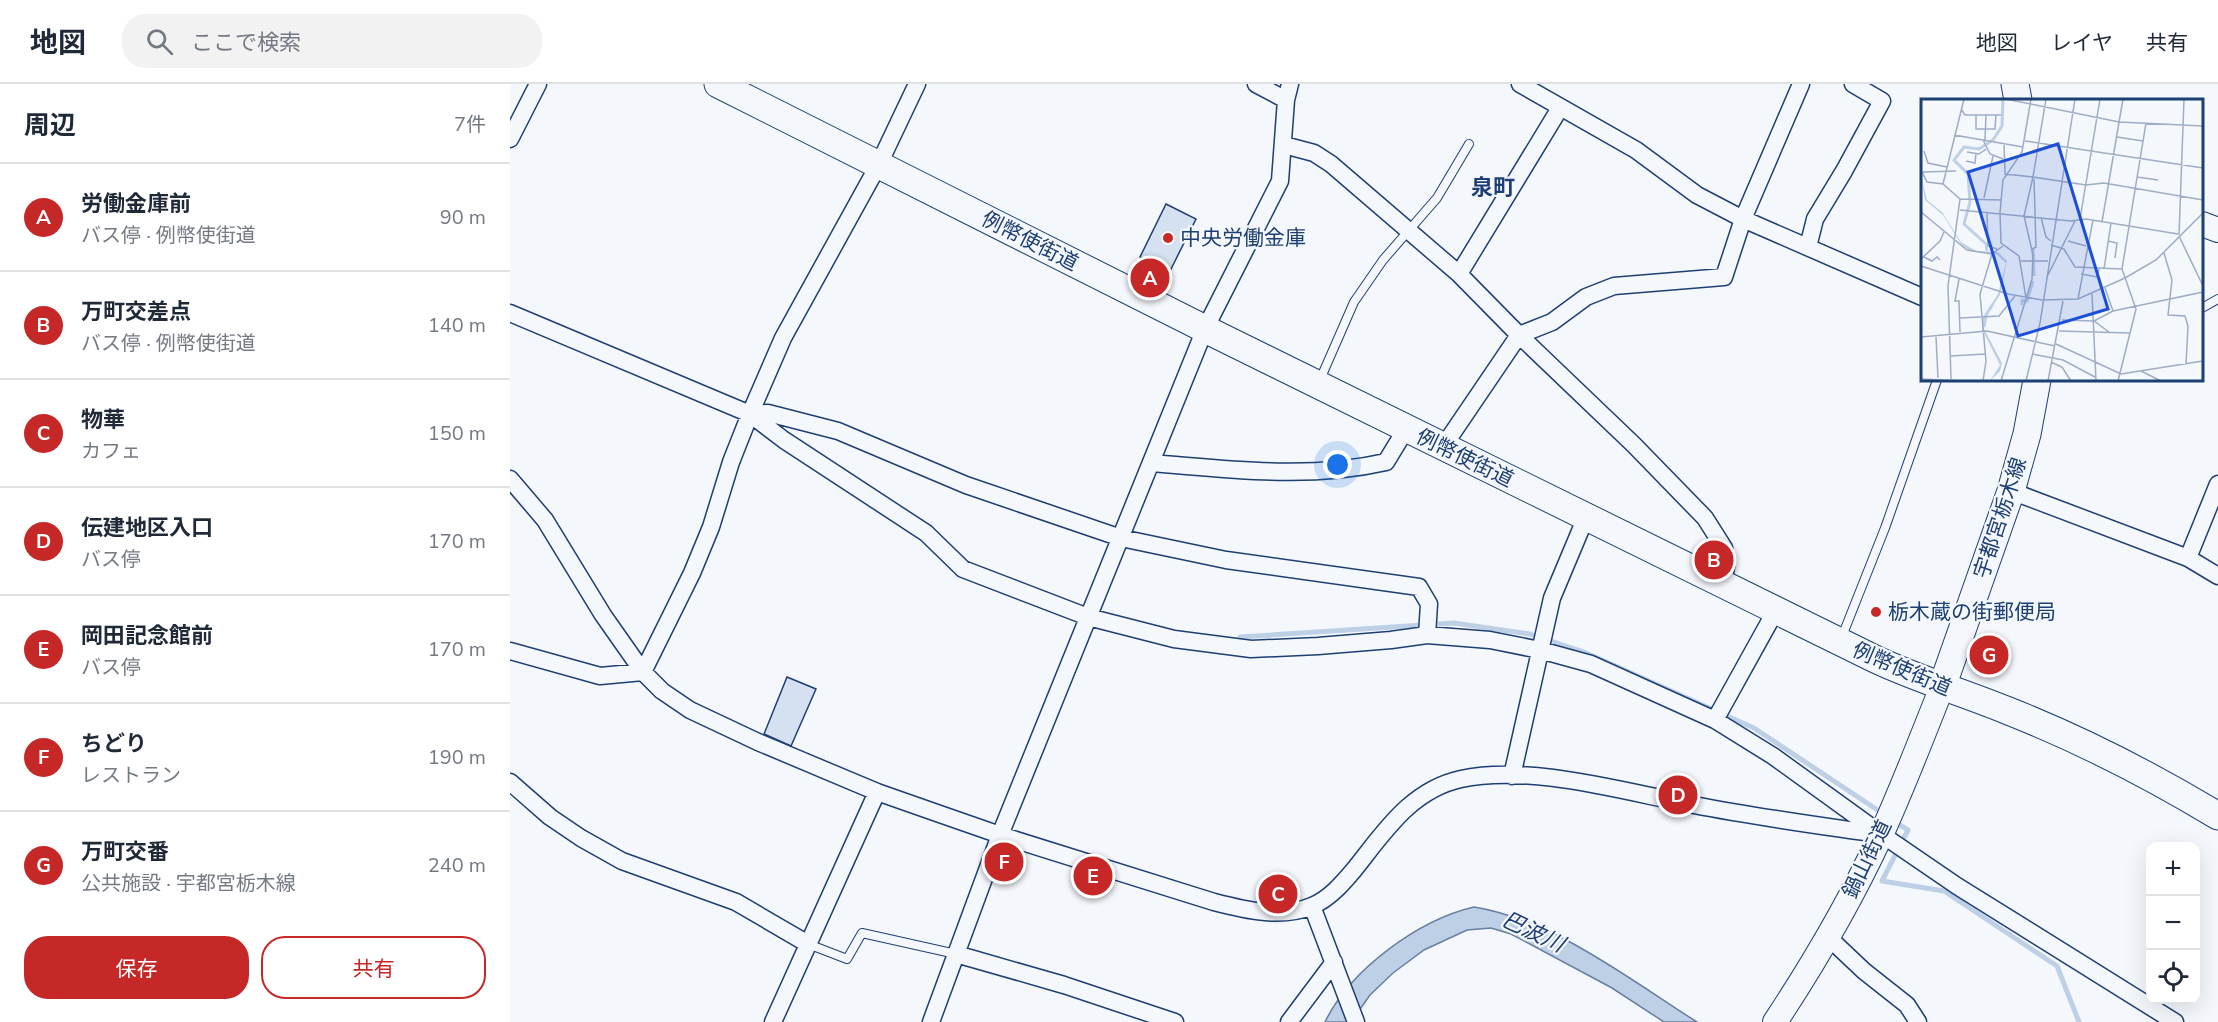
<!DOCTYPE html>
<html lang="ja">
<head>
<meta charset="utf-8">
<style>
  body { margin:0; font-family:"Nunito Sans","Noto Sans JP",sans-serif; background:#f2f2f3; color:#1f2937 }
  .controls { position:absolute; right:18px; bottom:18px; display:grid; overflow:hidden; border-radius:12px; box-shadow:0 6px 24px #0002 }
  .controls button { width:54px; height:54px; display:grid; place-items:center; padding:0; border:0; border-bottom:2px solid #e0e1e3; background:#fff; color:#1f2937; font:30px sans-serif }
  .you { position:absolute; left:828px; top:381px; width:21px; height:21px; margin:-15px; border:4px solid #fff; border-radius:50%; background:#1a73e8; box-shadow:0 0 0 9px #1a73e833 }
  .badge { display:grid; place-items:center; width:39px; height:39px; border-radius:50%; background:#c62828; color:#fff; font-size:20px; font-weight:700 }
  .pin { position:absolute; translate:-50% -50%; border:3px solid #fff; box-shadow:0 2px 6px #0006 }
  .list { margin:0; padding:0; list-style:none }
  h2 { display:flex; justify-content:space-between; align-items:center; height:78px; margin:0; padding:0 24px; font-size:26px }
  h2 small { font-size:20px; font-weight:400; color:#747a83 }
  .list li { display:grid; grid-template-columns:39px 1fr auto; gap:18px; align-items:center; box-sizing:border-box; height:108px; padding:0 24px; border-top:2px solid #e0e1e3 }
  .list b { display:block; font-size:22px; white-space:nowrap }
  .list p { margin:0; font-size:20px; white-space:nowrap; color:#747a83 }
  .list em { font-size:20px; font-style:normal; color:#747a83 }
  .actions { display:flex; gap:12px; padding:18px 24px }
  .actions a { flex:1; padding:14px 0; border:2px solid #c62828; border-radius:24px; text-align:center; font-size:21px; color:#c62828 }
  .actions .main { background:#c62828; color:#fff }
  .icon { flex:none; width:33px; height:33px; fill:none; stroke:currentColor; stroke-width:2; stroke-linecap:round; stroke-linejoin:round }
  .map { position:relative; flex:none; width:1708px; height:938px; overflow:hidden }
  header { display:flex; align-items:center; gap:36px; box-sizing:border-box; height:84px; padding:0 30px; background:#fff; border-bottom:2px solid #e0e1e3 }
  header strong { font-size:28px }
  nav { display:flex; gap:33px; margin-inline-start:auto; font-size:21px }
  .search { width:420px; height:54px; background:#f2f2f3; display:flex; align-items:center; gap:15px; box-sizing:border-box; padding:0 21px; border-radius:24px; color:#747a83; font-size:22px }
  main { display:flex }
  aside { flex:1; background:#fff }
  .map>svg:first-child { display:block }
  .water { fill:#bed0e5; stroke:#687fa3; stroke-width:1.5 }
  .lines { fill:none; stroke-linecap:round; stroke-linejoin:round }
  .stream { stroke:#bed0e5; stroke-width:5 }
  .building { fill:#d5e0f0; stroke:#1d3f73; stroke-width:1.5 }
  .lane-casing { stroke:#1d3f73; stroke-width:10 }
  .street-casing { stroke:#1d3f73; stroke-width:19 }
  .secondary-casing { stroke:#1d3f73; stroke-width:26 }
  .primary-casing { stroke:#1d3f73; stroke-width:29 }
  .lane { stroke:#f4f7fb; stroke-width:8 }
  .street { stroke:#f4f7fb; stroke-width:16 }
  .secondary { stroke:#f4f7fb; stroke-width:24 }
  .primary { stroke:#f4f7fb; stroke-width:27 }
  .poi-dot { fill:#c62828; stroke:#f4f7fb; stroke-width:2 }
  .labels { text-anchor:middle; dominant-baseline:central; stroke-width:4.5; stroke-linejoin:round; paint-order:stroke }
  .poi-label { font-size:21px; fill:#1d3f73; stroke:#f4f7fb; text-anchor:start }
  .street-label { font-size:21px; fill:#1d3f73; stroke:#f4f7fb }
  .neighbourhood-label { font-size:22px; font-weight:bold; fill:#1d3f73; stroke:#f4f7fb }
  .water-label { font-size:22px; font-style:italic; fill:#1d3f73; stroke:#f4f7fb }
  .inset-river { fill:none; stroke:#bed0e5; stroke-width:3 }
  .inset-road { fill:none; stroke:#9eadc5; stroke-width:1.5 }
  .view { fill:#1d4ed8; fill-opacity:0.15; stroke:#1d4ed8; stroke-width:3 }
  .inset-edge { fill:none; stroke:#1d3f73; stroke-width:3 }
</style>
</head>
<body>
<header>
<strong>地図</strong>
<div class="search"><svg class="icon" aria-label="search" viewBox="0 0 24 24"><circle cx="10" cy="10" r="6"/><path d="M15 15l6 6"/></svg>ここで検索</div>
<nav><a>地図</a><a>レイヤ</a><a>共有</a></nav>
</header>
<main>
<aside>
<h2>周辺<small>7件</small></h2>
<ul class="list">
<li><span class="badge">A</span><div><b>労働金庫前</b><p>バス停 · 例幣使街道</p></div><em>90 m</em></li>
<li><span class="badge">B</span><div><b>万町交差点</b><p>バス停 · 例幣使街道</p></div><em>140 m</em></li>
<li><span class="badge">C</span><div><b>物華</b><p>カフェ</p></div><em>150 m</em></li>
<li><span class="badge">D</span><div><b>伝建地区入口</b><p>バス停</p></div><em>170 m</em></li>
<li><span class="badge">E</span><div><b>岡田記念館前</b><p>バス停</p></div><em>170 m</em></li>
<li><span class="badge">F</span><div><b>ちどり</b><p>レストラン</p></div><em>190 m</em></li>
<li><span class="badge">G</span><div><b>万町交番</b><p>公共施設 · 宇都宮栃木線</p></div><em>240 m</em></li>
</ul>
<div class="actions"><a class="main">保存</a><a>共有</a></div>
</aside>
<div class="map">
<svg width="1708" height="938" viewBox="0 0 1708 938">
  <rect width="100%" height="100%" fill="#f4f7fb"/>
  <!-- water -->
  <path class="water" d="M 964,823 C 1044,836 1119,895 1187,938 L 1154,938 L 1102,904 L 1001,850 L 981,844 L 957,846 L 914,866 L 883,889 L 860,911 L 841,938 L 815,938 C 840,886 908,836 964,823 Z"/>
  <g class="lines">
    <!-- stream -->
    <path class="stream" d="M 730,553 L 944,539 L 1020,550 L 1074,568 L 1244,644 L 1375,731
      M 1385,738 L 1398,746 L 1372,797 L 1434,807 L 1547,882 L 1569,938"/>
  </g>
  <!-- building -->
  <path class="building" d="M 656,120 L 686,135 L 660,187 L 630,173 Z
    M 277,593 L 306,605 L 281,662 L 254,650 Z"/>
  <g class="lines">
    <!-- lane casing -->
    <g class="lane-casing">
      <path id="lane" d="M 1692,224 L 1708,215
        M 809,298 L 844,218 L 873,176 L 927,114 L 959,60
        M 1331,555 L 1375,444 L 1427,296
        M 298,860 L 337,875 L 352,849 L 446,870"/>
    </g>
    <!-- street casing -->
    <g class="street-casing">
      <path id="street" d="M 746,0 L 776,16
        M 1010,0 L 1126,66 L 1187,111 L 1233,135 L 1412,213
        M 0,55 L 28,0
        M 774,61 L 804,69 L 821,80 L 949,190 L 1009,251 L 1124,361 L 1195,434 L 1214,464 L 1216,483 L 1213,499
        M 1298,163 L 1305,135 L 1334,87 L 1372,17 L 1343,0
        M 949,190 L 1050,24
        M 0,229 L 240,330 L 273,254 L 369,80 L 407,0
        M 240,330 L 274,356 L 416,449 L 453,485 L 578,533 L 664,555 L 741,565 L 808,562 L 881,556 L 917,551 L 980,556 L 1030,566 L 1081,580 L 1205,636 L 1263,672 L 1371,750 L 1447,802 L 1665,938
        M 240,330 L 258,329 L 328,347 L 456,401 L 611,454 L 716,476 L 909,503 L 919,520 L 917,551
        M 933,363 L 1009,251 L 1042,238 L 1076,213 L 1104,202 L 1214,193 L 1233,135 L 1291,0
        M 641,379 C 720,385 797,396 876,378 L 896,345
        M 0,395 L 35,436 L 93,531 L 133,588 L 152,607 L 180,626 L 248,658 L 367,708 L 424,728 L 490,751 L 704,818 C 735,826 771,835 802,822 C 819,815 832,800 843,787 C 873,750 900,706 951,695 C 1020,680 1115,708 1184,721 C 1245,733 1306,741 1367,750
        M 1501,407 L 1678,474 L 1708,492
        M 1678,474 L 1708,400
        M 0,567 L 90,592 L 133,588 L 182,489 L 201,443 L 221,378 L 240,330
        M 1205,636 L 1266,526
        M 1002,692 L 1042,514 L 1076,433
        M 0,698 L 40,733 L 71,754 L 112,777 L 226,818 L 298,860
        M 802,822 L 846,938
        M 1318,853 L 1354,887 L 1397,921 L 1408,938
        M 446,870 L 554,901 L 665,938
        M 263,938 L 367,708
        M 421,938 L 490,751 L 695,245 L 770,97 L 776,16 L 780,0
        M 779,938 L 824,878"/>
    </g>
    <!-- secondary casing -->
    <g class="secondary-casing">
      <path id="secondary" d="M 1692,140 L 1708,146
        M 1265,938 C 1304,879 1341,816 1371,751 C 1393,703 1412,653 1432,603"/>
    </g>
    <!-- primary casing -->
    <g class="primary-casing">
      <path id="primary" d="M 208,0 L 695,245 L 1365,575 C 1407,595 1452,608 1496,626 C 1570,655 1640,691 1708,732
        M 1505,0 L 1508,16
        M 1432,603 L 1501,407 L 1517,350 L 1527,296"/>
    </g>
    <!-- lane -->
    <use href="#lane" class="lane"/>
    <!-- street -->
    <use href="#street" class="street"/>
    <!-- secondary -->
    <use href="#secondary" class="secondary"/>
    <!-- primary -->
    <use href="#primary" class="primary"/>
  </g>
  <!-- markers -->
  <g class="poi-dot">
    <circle cx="658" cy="154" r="6"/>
    <circle cx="1366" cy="528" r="6"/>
  </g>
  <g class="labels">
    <!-- poi labels -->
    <g class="poi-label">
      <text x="670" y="154">中央労働金庫</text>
      <text x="1378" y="528">栃木蔵の街郵便局</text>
    </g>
    <!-- street labels -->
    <g class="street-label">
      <text transform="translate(520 157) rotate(27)">例幣使街道</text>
      <text transform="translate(955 374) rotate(26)">例幣使街道</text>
      <text transform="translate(1490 434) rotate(-72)">宇都宮栃木線</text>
      <text transform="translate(1392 585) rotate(23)">例幣使街道</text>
      <text transform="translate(1357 775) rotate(-64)">鍋山街道</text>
    </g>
    <!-- neighbourhood labels -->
    <g class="neighbourhood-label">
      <text x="983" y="104">泉町</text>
    </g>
    <!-- water labels -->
    <g class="water-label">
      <text transform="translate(1023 848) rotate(25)">巴波川</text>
    </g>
  </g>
  <!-- overview -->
  <g transform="translate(1411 15)">
    <rect width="282" height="282" fill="#f4f7fb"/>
    <path d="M 0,76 L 6,101 L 21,113 L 40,143 L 55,152 L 77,153 L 86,162 L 79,196 L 63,220 L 62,228 L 81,264 L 79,272 L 69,282 L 79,266 L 61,230 L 61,220 L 77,195 L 85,164 L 75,155 L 49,152 L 40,145 L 22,116 L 4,101 Z" fill="#bed0e5"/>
    <path class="inset-river" d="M 112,149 L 113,177M 66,152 L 65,145 L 43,125 L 49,103 L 47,75 L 33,61 L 43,48 L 58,50 L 72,41 L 81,27 L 82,0M 101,206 L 101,201 L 106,202 L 112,182M 63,228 L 65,216 L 72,205"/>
    <path class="inset-road" d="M 85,0 L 198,23 L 282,27M 125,0 L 112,78 L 165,86 L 183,84 L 282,101M 40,10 L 44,16 L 80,16M 55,16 L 55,30 L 74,30 L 75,16M 33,36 L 102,48M 196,38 L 222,42M 62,41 L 69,55 L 82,60M 64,41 L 65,16M 104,42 L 282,69M 83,44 L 84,75 L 112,78M 3,52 L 7,64 L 26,68M 46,53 L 58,55 L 65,50M 45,62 L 54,64 L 55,54M 1,73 L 6,83 L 22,85 L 39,100 L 27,187 L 30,280M 2,73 L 35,72M 216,78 L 237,81M 22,85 L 43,0M 63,99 L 72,57M 39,100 L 80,101M 39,111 L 150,122 L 165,120 L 257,135M 0,113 L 46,151 L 71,155M 66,114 L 67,147 L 76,150M 120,118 L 125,138 L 130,142M 159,120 L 179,0M 181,123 L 202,0M 258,136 L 263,0M 258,137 L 282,187M 147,142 L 165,147M 187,142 L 196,144 L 194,159M 130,146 L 143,150 L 154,168 L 201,170M 111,150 L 115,148 L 113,80M 243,154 L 251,181 L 247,216 L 264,217 L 267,227 L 265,265M 3,158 L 11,162 L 16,158 L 19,161M 0,160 L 19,142 L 23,133M 100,162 L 127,162M 0,167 L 87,195 L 121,201M 183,170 L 190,124M 160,175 L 176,178 L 178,170M 127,176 L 154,122M 38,180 L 34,202 L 38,202 L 39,233M 184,189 L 192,212M 171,195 L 175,282M 105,199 L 98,157 L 80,144 L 79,114 L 82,81 L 101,53 L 110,0M 157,200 L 172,121M 121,201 L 157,200 L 204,179 L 235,161 L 282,114M 39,219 L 78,217 L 94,197M 141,221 L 173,222 L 188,233M 173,222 L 192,212 L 282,193M 138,232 L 208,234M 0,238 L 66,232 L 134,247M 15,238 L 17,279M 135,245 L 200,275 L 282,262M 111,255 L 142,261 L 174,278M 29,257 L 64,255M 130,263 L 141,268 L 150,282M 220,272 L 240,282M 0,280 L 42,282M 62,282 L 65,262 L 59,195 L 71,155 L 82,147M 80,282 L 111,180 L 112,156 L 103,117 L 112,78M 105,282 L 119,224 L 154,0M 127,282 L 142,202M 197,282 L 215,210 L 201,170 L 225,24"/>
    <path class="view" d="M 137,45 L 187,210 L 97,237 L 47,73 Z"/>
    <rect width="282" height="282" class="inset-edge"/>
  </g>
</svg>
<div class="controls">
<button>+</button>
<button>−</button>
<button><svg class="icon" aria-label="locate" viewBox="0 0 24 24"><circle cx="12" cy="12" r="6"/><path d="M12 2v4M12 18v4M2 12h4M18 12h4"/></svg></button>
</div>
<div class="you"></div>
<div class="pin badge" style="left:640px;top:194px">A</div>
<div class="pin badge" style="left:1204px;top:476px">B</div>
<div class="pin badge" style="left:768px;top:810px">C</div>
<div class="pin badge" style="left:1168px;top:711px">D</div>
<div class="pin badge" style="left:583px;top:792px">E</div>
<div class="pin badge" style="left:494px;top:778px">F</div>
<div class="pin badge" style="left:1479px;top:571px">G</div>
</div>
</main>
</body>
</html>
